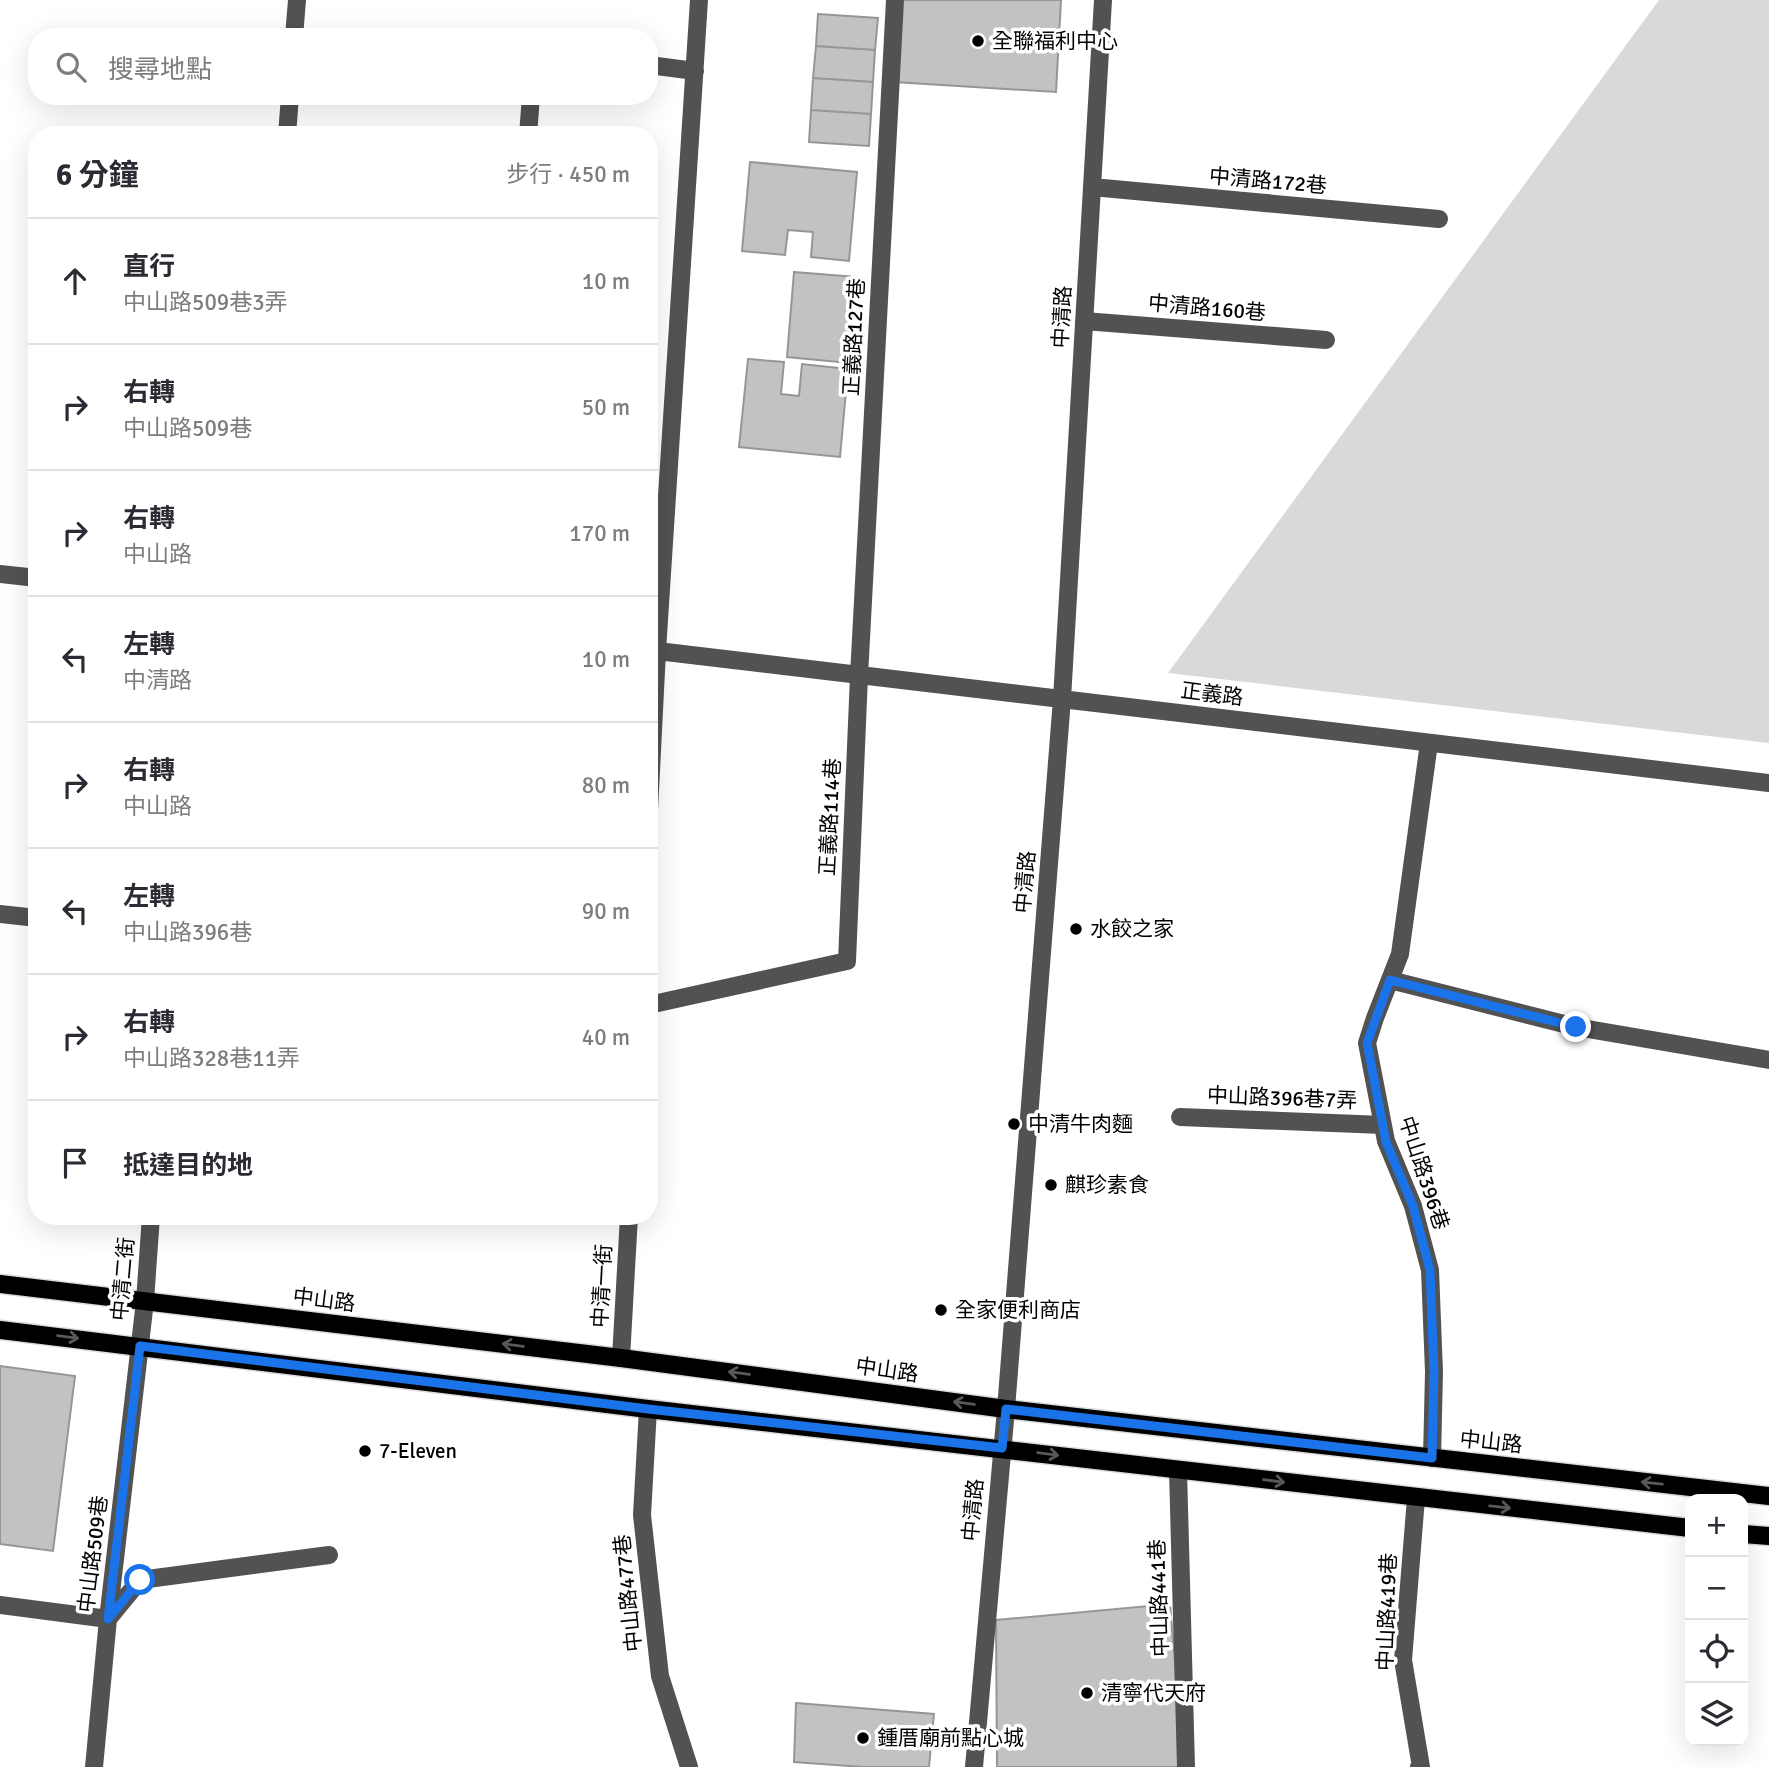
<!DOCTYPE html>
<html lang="zh-TW">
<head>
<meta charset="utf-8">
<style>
  body { margin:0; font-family:Signika,"Noto Sans TC",sans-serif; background:#f2f2f3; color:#2b2b33 }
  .controls { position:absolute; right:21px; bottom:21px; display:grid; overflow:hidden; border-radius:14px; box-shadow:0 7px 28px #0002 }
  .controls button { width:63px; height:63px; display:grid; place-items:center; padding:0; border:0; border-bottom:2px solid #e1e1e2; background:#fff; color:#2b2b33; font:35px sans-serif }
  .stop { position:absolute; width:21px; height:21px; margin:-16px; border:5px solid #1a73e8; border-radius:50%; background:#fff }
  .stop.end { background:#1a73e8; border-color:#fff; box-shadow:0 2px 7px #0008 }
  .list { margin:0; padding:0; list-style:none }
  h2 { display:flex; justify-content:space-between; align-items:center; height:91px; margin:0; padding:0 28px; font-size:30px }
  h2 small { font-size:23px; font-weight:400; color:#7c7c81 }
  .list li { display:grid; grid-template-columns:46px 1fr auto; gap:21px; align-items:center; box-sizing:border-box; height:126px; padding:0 28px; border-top:2px solid #e1e1e2 }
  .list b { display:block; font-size:26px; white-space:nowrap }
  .list p { margin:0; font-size:23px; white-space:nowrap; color:#7c7c81 }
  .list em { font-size:23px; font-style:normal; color:#7c7c81 }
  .icon { flex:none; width:38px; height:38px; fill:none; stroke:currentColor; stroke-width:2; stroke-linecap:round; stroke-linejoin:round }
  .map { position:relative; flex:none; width:1769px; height:1767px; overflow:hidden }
  .search { position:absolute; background:#fff; box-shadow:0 7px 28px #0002; left:28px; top:28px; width:630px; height:77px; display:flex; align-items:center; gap:18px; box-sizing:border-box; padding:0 24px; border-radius:28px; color:#7c7c81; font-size:26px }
  .panel { position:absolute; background:#fff; box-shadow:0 7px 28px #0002; left:28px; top:126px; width:630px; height:1099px; border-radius:28px }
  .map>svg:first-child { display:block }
  .green { fill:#d9d9d9 }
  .building { fill:#c2c2c2; stroke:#969696; stroke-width:2 }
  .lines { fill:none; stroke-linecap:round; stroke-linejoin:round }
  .major-casing { stroke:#dbdbdb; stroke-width:21 }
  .minor { stroke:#525252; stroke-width:18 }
  .major { stroke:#000; stroke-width:18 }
  .oneway { stroke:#595959 }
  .route { stroke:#1a73e8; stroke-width:9 }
  .poi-dot { fill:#000; stroke:#fff; stroke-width:2.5 }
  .labels { text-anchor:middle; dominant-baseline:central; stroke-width:7; stroke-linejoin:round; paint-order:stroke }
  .poi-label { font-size:21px; fill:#000; stroke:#fff; text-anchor:start }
  .street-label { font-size:21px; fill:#000; stroke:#fff }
</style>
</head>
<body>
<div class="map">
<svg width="1769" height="1767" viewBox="0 0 1769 1767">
  <rect width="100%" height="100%" fill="#fff"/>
  <!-- green -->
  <path class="green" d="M 1659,0 L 1769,0 L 1769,743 L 1168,673 Z"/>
  <!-- building -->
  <path class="building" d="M 898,0 L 1061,0 L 1056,92 L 894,82 Z
    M 818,14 L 878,18 L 875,50 L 816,46 Z
    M 816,46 L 875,50 L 873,82 L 813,78 Z
    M 813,78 L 873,82 L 871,114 L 811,110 Z
    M 811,110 L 871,114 L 869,146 L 809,142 Z
    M 750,162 L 857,172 L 849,261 L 811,257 L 813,232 L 788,230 L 785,255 L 742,251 Z
    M 794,272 L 856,277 L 849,363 L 787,357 Z
    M 748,359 L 784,362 L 781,394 L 799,396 L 802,364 L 848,369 L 840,457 L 739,447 Z
    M 0,1366 L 75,1376 L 53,1551 L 0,1544 Z
    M 1170,1604 L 1184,1767 L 997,1767 L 996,1620 Z
    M 796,1703 L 934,1714 L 929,1767 L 863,1767 L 794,1762 Z"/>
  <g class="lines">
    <!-- major casing -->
    <g class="major-casing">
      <path id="major" d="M 0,1284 L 621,1358 L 1006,1409 L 1769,1496
        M 0,1330 L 648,1409 L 1690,1528
        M 1743,1534 L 1769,1536"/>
    </g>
    <!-- minor -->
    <path class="minor" d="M 294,37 L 297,0
      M 649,65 L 695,71
      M 287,135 L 290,96
      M 528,135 L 531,96
      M 1092,187 L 1439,219
      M 1084,321 L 1326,340
      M 0,574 L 37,578
      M 649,650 L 1769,783
      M 1429,743 L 1400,954 L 1375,1018 L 1367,1043 L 1386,1141 L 1413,1206 L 1430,1270 L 1434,1372 L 1432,1458
      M 649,810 L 657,651 L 699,0
      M 0,914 L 37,918
      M 1390,980 L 1576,1027 L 1769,1060
      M 649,1005 L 847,961 L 859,676 L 895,0
      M 1180,1117 L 1383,1125
      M 621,1358 L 629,1216
      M 648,1409 L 642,1515 L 660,1676 L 689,1767
      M 1178,1470 L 1186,1767
      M 1416,1498 L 1403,1660 L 1421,1767 L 1419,1767
      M 0,1605 L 108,1619 L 140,1580 L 329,1555
      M 94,1767 L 108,1619 L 145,1301 L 151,1216
      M 974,1767 L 1006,1409 L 1062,699 L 1103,0"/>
    <!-- major -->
    <use href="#major" class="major"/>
  </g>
  <!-- one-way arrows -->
  <defs><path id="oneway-shaft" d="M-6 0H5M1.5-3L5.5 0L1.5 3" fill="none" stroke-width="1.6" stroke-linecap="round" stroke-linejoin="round" transform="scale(1.75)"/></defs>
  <g class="oneway">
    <use href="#oneway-shaft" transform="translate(68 1337) rotate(7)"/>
    <use href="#oneway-shaft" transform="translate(513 1345) rotate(-173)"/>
    <use href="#oneway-shaft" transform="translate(739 1373) rotate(-172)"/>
    <use href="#oneway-shaft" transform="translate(964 1403) rotate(-172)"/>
    <use href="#oneway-shaft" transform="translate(1048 1454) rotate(7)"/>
    <use href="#oneway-shaft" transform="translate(1274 1481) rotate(7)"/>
    <use href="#oneway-shaft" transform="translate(1652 1483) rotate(-174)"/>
    <use href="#oneway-shaft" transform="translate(1500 1507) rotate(6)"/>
  </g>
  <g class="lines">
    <!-- route -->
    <path class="route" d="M 140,1580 L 108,1619 L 140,1346 L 648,1409 L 1002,1448 L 1006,1409 L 1432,1458 L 1434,1372 L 1430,1270 L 1413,1206 L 1386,1142 L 1367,1043 L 1390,980 L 1576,1027"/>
  </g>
  <!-- markers -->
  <g class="poi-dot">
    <circle cx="978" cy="41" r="7"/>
    <circle cx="1076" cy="929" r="7"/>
    <circle cx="1014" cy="1124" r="7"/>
    <circle cx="1051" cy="1185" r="7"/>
    <circle cx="941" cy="1310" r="7"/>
    <circle cx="365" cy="1451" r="7"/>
    <circle cx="1087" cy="1693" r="7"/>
    <circle cx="863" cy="1738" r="7"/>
  </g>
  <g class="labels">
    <!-- poi labels -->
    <g class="poi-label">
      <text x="992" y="41">全聯福利中心</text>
      <text x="1090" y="929">水餃之家</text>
      <text x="1028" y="1124">中清牛肉麵</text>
      <text x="1065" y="1185">麒珍素食</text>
      <text x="955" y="1310">全家便利商店</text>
      <text x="379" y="1451">7-Eleven</text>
      <text x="1101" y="1693">清寧代天府</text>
      <text x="877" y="1738">鍾厝廟前點心城</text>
    </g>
    <!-- street labels -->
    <g class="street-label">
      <text transform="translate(1268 181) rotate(5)">中清路172巷</text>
      <text transform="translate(1207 308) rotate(5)">中清路160巷</text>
      <text transform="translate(1062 317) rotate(-87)">中清路</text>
      <text transform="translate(854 337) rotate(-87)">正義路127巷</text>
      <text transform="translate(1212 694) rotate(7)">正義路</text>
      <text transform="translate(830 817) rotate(-87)">正義路114巷</text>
      <text transform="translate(1025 882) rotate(-85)">中清路</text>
      <text transform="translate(1282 1098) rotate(2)">中山路396巷7弄</text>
      <text transform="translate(1424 1173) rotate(72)">中山路396巷</text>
      <text transform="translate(123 1279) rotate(-85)">中清二街</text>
      <text transform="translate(602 1286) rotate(-87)">中清一街</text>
      <text transform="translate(324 1300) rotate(7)">中山路</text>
      <text transform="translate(887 1370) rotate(8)">中山路</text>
      <text transform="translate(1491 1442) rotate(6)">中山路</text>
      <text transform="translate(973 1510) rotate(-85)">中清路</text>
      <text transform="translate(93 1554) rotate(-83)">中山路509巷</text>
      <text transform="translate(628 1593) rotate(-96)">中山路477巷</text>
      <text transform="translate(1159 1598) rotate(-92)">中山路441巷</text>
      <text transform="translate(1387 1612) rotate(-88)">中山路419巷</text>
    </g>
  </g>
</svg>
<div class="controls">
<button>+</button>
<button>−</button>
<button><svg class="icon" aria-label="locate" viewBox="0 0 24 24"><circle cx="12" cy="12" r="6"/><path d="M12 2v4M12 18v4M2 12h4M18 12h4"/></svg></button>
<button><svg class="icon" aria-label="layers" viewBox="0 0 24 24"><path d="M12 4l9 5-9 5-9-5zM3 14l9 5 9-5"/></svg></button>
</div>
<div class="stop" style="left:140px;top:1580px"></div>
<div class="stop end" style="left:1576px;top:1027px"></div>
<div class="search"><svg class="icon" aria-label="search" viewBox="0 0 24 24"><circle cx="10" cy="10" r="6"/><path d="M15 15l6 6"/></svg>搜尋地點</div>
<section class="panel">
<h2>6 分鐘<small>步行 · 450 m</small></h2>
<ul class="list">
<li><svg class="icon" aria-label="ahead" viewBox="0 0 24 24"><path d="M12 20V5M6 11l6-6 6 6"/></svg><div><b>直行</b><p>中山路509巷3弄</p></div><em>10 m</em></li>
<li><svg class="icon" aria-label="right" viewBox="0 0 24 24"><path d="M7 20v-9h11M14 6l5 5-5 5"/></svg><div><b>右轉</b><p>中山路509巷</p></div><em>50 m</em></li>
<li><svg class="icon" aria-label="right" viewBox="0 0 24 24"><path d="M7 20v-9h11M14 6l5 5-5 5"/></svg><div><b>右轉</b><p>中山路</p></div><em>170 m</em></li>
<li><svg class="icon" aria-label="left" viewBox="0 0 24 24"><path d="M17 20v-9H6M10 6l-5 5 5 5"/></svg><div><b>左轉</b><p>中清路</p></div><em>10 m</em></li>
<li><svg class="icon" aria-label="right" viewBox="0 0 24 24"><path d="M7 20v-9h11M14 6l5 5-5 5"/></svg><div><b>右轉</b><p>中山路</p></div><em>80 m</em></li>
<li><svg class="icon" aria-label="left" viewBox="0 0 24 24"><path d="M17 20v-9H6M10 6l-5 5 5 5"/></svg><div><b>左轉</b><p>中山路396巷</p></div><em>90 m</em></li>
<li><svg class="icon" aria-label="right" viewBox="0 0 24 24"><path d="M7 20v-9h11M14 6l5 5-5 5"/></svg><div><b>右轉</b><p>中山路328巷11弄</p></div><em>40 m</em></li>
<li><svg class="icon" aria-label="arrive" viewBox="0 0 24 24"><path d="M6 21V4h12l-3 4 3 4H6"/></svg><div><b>抵達目的地</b></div></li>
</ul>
</section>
</div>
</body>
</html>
